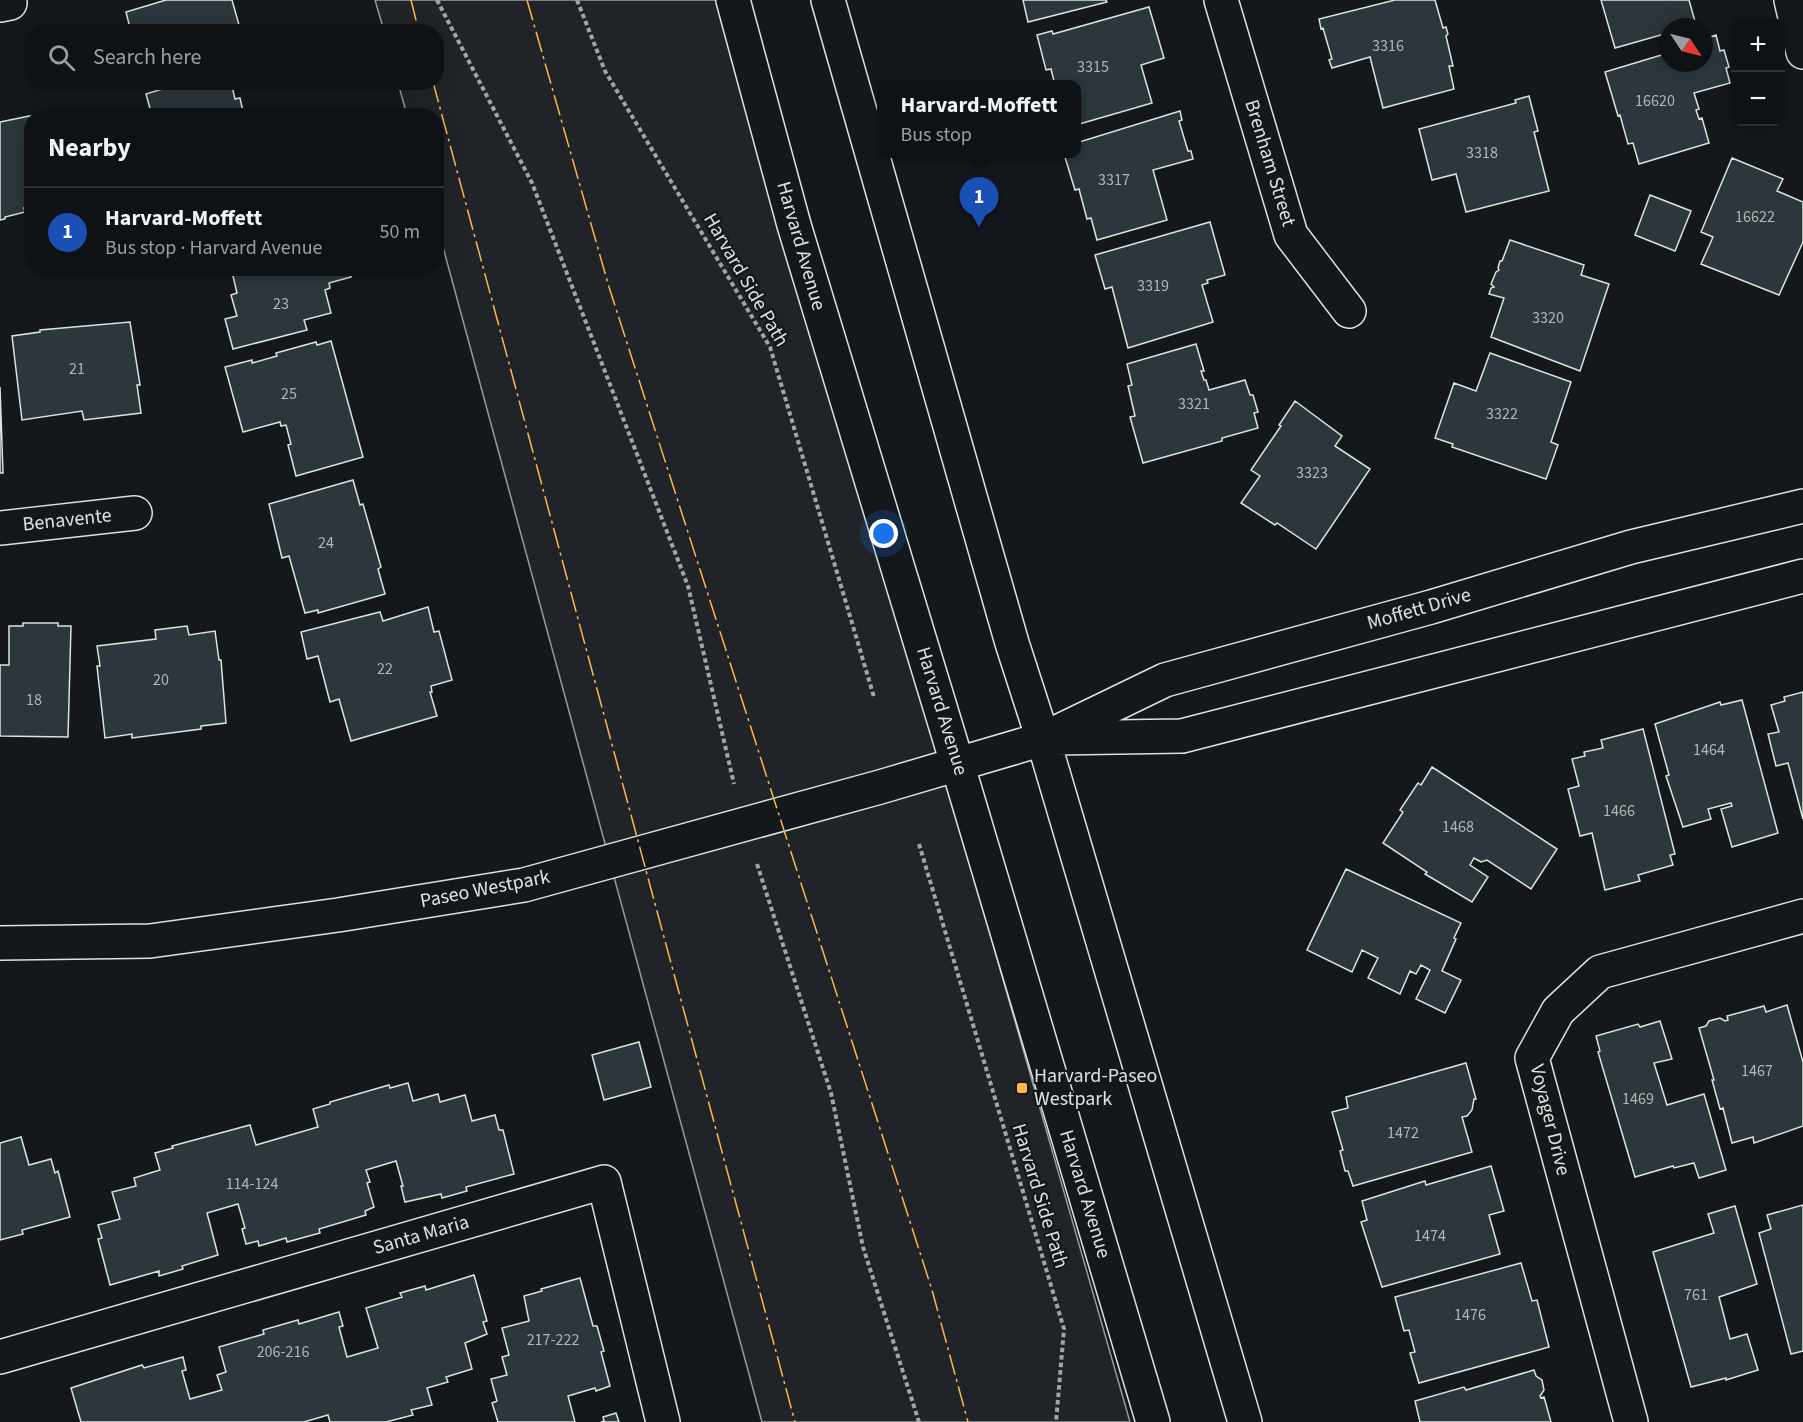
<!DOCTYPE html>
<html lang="en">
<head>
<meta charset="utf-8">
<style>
  body { margin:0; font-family:"Source Sans 3",sans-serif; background:#181b1e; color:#f1f3f6 }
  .controls { position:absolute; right:18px; top:18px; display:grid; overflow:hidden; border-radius:12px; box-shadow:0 3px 15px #0003 }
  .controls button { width:54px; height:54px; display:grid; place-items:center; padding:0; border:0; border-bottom:2px solid #2f3234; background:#0f1215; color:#f1f3f6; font:30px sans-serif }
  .compass { position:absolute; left:1659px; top:18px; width:54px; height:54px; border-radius:50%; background:#0f1215; box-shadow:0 3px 15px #0003; rotate:125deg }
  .you { position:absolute; left:884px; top:534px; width:21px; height:21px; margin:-15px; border:4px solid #fff; border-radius:50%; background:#1a73e8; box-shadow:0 0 0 9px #1a73e833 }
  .badge { display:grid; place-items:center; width:39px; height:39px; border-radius:50%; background:#b45309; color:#fff; font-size:20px; font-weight:700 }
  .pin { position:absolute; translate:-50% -50px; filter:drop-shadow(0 2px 3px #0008) }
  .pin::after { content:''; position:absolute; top:32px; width:21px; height:18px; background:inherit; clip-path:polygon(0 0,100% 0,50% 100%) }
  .popup { position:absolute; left:877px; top:80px; width:204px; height:78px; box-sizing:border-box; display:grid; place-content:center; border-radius:12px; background:#0f1215; filter:drop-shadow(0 2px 4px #0005); font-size:20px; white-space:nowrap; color:#9b9ea0 }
  .popup b { font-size:22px; color:#f1f3f6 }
  .popup::after { content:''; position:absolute; left:50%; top:100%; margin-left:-12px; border:12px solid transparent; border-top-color:#0f1215 }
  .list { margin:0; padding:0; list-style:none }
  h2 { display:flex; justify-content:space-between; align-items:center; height:78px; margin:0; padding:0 24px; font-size:26px }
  h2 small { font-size:20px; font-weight:400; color:#9b9ea0 }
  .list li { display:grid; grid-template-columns:39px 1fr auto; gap:18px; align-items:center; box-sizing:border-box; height:90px; padding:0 24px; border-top:2px solid #2f3234 }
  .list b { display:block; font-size:22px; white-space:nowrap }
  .list p { margin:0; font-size:20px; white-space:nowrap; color:#9b9ea0 }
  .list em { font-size:20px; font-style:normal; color:#9b9ea0 }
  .icon { flex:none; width:33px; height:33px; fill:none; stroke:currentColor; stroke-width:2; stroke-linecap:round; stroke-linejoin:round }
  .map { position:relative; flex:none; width:1803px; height:1422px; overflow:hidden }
  .search { position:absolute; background:#0f1215; box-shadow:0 3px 15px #0003; left:24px; top:24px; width:420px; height:66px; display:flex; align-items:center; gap:15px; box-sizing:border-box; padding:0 21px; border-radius:24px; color:#9b9ea0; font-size:22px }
  .panel { position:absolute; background:#0f1215; box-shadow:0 3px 15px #0003; left:24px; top:108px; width:420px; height:168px; border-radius:24px }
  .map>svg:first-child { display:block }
  .green { fill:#202428; stroke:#939e99; stroke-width:1.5 }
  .building { fill:#2c363c; stroke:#d8e6dc; stroke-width:1.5 }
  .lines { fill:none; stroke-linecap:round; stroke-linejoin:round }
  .street-casing { stroke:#d8e6dc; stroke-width:36 }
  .secondary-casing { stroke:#d8e6dc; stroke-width:36 }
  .path { stroke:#9da8a2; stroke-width:4; stroke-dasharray:4.5 3; stroke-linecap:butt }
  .street { stroke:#14181c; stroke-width:33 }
  .secondary { stroke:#14181c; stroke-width:33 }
  .power { stroke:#ffb74d; stroke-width:1.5; stroke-dasharray:21 4.5 3 4.5; stroke-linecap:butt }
  .poi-dot { fill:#ffb74d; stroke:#14181c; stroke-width:2 }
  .labels { text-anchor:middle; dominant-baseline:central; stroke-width:4.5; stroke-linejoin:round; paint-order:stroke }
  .number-label { font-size:16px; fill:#adbab4 }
  .street-label { font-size:20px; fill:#d8e6dc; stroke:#14181c }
  .poi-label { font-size:20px; fill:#d8e6dc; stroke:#14181c; text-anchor:start }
</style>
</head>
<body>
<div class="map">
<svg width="1803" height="1422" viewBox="0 0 1803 1422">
  <rect width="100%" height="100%" fill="#14181c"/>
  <!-- green -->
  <path class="green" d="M 375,0 L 722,0 L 1130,1422 L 762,1422 L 437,225 L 436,116 L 407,115 L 398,83 L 436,82 L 436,32 L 384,31 Z"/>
  <!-- building -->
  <path class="building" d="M 166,0 L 232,0 L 241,32 L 128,32 L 127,29 L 130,28 L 126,12 Z
    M 1023,0 L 1106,0 L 1107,2 L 1028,22 Z
    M 1395,0 L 1435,0 L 1443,28 L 1446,27 L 1448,34 L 1446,36 L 1453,66 L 1449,66 L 1454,89 L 1383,108 L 1370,57 L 1332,68 L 1329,60 L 1332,59 L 1323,28 L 1321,29 L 1319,19 Z
    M 1601,0 L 1689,0 L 1696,25 L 1689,27 L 1668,27 L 1668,33 L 1615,48 Z
    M 1149,7 L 1164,58 L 1141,65 L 1152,103 L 1076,125 L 1076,85 L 1055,85 L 1051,69 L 1046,70 L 1037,35 L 1052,31 L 1053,34 Z
    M 1716,35 L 1720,51 L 1724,50 L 1729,67 L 1726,68 L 1730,83 L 1694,93 L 1699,109 L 1696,110 L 1699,119 L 1702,118 L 1709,143 L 1639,164 L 1633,143 L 1628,144 L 1620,115 L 1618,116 L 1605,72 L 1668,53 L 1668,63 L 1704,63 L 1704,39 Z
    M 185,82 L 231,82 L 235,99 L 240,98 L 244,116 L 152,116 L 146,94 Z
    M 1529,96 L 1538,131 L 1534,132 L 1549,191 L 1466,212 L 1456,174 L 1432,180 L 1419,129 L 1516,103 L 1515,100 Z
    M 1180,111 L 1182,120 L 1179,121 L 1188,151 L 1191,151 L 1193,159 L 1153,170 L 1167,220 L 1097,240 L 1091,218 L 1087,219 L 1079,189 L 1075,190 L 1064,154 L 1076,154 L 1076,143 Z
    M 34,115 L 32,116 L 32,207 L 24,208 L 25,212 L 5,217 L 5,219 L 0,220 L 0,122 Z
    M 1732,158 L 1783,179 L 1777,191 L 1803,202 L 1803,242 L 1779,295 L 1701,264 L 1713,237 L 1701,232 Z
    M 1650,195 L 1691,211 L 1675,251 L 1635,235 Z
    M 1210,222 L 1225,275 L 1207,280 L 1208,283 L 1202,285 L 1213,322 L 1128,348 L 1112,287 L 1105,289 L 1095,255 Z
    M 1510,240 L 1584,265 L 1581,275 L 1609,284 L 1580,371 L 1491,337 L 1504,298 L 1489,294 L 1491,288 L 1494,287 L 1491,284 L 1496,272 L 1499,270 L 1498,268 L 1500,261 L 1502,261 Z
    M 231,268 L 348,268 L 351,277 L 329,283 L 330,288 L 325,290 L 331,313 L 304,320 L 307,330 L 233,349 L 225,319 L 237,316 L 231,295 L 237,293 Z
    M 130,322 L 140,385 L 137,385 L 141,413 L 84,420 L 82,411 L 22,420 L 12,336 L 40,332 L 40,330 Z
    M 331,341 L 363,457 L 296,476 L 288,445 L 291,444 L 286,425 L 281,426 L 280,422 L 243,432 L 225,367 L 252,360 L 252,363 L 277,356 L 276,353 L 316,342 L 317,345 Z
    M 1196,344 L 1204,371 L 1201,371 L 1204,380 L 1206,380 L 1209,390 L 1245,380 L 1250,395 L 1253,395 L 1258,412 L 1254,413 L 1258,428 L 1222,438 L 1222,441 L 1143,463 L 1130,417 L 1135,416 L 1128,386 L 1132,385 L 1127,364 Z
    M 1490,353 L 1571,382 L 1551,442 L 1558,445 L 1546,479 L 1452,447 L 1453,444 L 1435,438 L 1454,383 L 1476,391 Z
    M 0,387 L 3,473 L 0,473 Z
    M 1295,401 L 1342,436 L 1335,446 L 1370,469 L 1316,549 L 1277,523 L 1275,525 L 1241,503 L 1260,476 L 1251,470 L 1281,426 L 1279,425 Z
    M 353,480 L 360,505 L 363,504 L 381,567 L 378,569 L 385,594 L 318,613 L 318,610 L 305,613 L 289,556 L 282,558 L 269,504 Z
    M 428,607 L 434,632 L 439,631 L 452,680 L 431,686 L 432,692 L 430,692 L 437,716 L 351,741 L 339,699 L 330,702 L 318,656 L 307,659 L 301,632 L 380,612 L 383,621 Z
    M 23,623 L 58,623 L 58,626 L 71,626 L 68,737 L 0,736 L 0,665 L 9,665 L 9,626 L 23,626 Z
    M 187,626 L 189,635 L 215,631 L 219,660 L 221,660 L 226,723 L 201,726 L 201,729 L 132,738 L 132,734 L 105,738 L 97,666 L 100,666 L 97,646 L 156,639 L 155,630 Z
    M 1803,692 L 1803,819 L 1788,763 L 1776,766 L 1768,734 L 1779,732 L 1771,705 L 1785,701 L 1784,697 Z
    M 1742,700 L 1778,833 L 1732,847 L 1721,809 L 1732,806 L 1731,803 L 1708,809 L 1711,819 L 1683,827 L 1666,776 L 1669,775 L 1655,724 L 1720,702 L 1721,705 Z
    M 1643,729 L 1675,854 L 1670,855 L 1673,865 L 1638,875 L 1640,881 L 1605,890 L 1592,833 L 1580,836 L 1568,789 L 1579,786 L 1572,759 L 1585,756 L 1584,752 L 1603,748 L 1601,740 Z
    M 1432,767 L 1557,849 L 1531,889 L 1487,860 L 1481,862 L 1474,858 L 1470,865 L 1488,877 L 1472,902 L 1425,874 L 1427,872 L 1383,843 L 1403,812 L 1400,810 L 1418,783 L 1421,785 Z
    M 1346,869 L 1461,923 L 1454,938 L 1456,939 L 1442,971 L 1461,980 L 1445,1013 L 1416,999 L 1430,970 L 1421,965 L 1416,974 L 1410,971 L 1400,994 L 1368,978 L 1378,958 L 1362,950 L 1352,972 L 1307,950 Z
    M 1787,1005 L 1803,1062 L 1803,1126 L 1754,1143 L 1753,1137 L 1732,1143 L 1723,1108 L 1720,1109 L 1712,1080 L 1714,1080 L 1699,1028 L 1706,1026 L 1709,1021 L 1720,1018 L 1725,1021 L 1728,1020 L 1727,1016 L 1764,1006 L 1766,1012 Z
    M 1660,1021 L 1672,1059 L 1654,1063 L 1667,1105 L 1704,1094 L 1726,1170 L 1699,1178 L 1694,1163 L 1674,1168 L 1673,1166 L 1635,1177 L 1598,1052 L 1600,1051 L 1596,1036 L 1638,1024 L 1640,1027 Z
    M 639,1042 L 651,1087 L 604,1100 L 592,1055 Z
    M 1466,1063 L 1476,1099 L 1474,1099 L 1472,1110 L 1467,1116 L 1462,1117 L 1472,1152 L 1353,1186 L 1348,1171 L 1345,1171 L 1340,1151 L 1343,1150 L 1332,1112 L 1348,1108 L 1346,1097 Z
    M 408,1083 L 413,1101 L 438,1094 L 440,1102 L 465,1095 L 472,1121 L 495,1115 L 499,1130 L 503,1130 L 514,1174 L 466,1187 L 467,1191 L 442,1198 L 441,1194 L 405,1202 L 401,1186 L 403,1186 L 396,1161 L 366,1170 L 370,1182 L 367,1183 L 374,1207 L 365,1211 L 366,1215 L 319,1229 L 320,1233 L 287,1242 L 286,1238 L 259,1246 L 258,1241 L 246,1244 L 242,1229 L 245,1228 L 238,1204 L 207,1213 L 218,1255 L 182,1266 L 183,1269 L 159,1276 L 159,1271 L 110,1285 L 98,1239 L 102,1238 L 98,1225 L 120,1219 L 112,1192 L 136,1186 L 134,1178 L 160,1170 L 155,1153 L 173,1148 L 172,1146 L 250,1125 L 256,1145 L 318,1127 L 313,1109 L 330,1104 L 330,1102 L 389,1085 L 390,1088 Z
    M 21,1137 L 29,1165 L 51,1159 L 55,1173 L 58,1171 L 70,1217 L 22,1230 L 23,1234 L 0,1240 L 0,1143 Z
    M 1491,1166 L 1504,1211 L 1489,1215 L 1500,1254 L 1382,1287 L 1361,1222 L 1367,1220 L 1362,1201 L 1425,1181 L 1426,1185 Z
    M 1803,1205 L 1803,1351 L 1791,1354 L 1759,1233 L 1771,1229 L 1767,1215 Z
    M 1735,1206 L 1757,1284 L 1719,1297 L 1730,1339 L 1747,1334 L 1758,1370 L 1726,1380 L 1726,1378 L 1691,1387 L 1653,1252 L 1714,1233 L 1708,1214 Z
    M 1521,1263 L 1532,1301 L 1537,1300 L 1549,1347 L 1419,1383 L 1410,1353 L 1415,1352 L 1409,1330 L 1404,1331 L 1395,1297 Z
    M 474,1275 L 487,1321 L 483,1322 L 487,1334 L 465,1343 L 472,1369 L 446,1377 L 448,1382 L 427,1388 L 432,1405 L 411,1410 L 413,1415 L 386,1422 L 330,1422 L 328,1415 L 304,1422 L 81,1422 L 71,1388 L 142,1365 L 144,1368 L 183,1357 L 186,1370 L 182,1371 L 190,1399 L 222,1390 L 217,1375 L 226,1372 L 219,1347 L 264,1334 L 263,1330 L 298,1320 L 299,1324 L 339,1312 L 343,1326 L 339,1327 L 347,1357 L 378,1348 L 366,1308 L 402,1297 L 400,1293 L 425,1286 L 426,1290 Z
    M 580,1278 L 593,1326 L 597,1326 L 604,1351 L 601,1352 L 610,1386 L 596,1391 L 595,1388 L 568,1396 L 575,1422 L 498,1422 L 492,1403 L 497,1401 L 491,1379 L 507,1375 L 502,1357 L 509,1355 L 502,1328 L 529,1321 L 524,1296 L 542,1291 L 541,1289 Z
    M 1534,1370 L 1536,1376 L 1542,1380 L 1544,1390 L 1540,1396 L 1541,1398 L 1544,1397 L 1551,1422 L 1420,1422 L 1415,1401 L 1464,1387 L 1466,1390 Z
    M 616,1413 L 619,1422 L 601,1422 L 604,1421 L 603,1417 Z"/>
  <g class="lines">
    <!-- street casing -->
    <g class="street-casing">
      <path id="street" d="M 1221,0 L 1291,235 L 1349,311
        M 1791,0 L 1803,52
        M 0,5 L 10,3
        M 0,528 L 135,513
        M 0,1357 L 604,1182 L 663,1422
        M 1631,1422 L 1532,1058 L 1558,1011 L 1600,972 L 1803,916"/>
    </g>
    <!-- secondary casing -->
    <g class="secondary-casing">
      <path id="secondary" d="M 733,0 L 794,225 L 957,763 L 1153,1422
        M 828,0 L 1012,643 L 1043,739 L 1245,1422
        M 1054,738 L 1182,736 L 1803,576
        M 0,943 L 150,941 L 338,915 L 524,885 L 880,787 L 1043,739 L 1165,680 L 1431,607 L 1631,547 L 1803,506"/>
    </g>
    <!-- path -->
    <path class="path" d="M 437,0 L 532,183 L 688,586 L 734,784
      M 577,0 L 605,71 L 770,347 L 874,697
      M 919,844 L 1064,1329 L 1056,1422
      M 757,864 L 831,1093 L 863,1247 L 919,1422"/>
    <!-- street -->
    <use href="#street" class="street"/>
    <!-- secondary -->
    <use href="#secondary" class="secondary"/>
    <!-- power -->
    <path class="power" d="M 411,0 L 419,32
      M 527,0 L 609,287 L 932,1290 L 968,1422
      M 433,82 L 795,1422"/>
  </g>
  <!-- markers -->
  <rect class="poi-dot" x="1016" y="1082" width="12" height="12" rx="3"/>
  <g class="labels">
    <!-- number labels -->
    <g class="number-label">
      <text x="1388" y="46">3316</text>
      <text x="1093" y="67">3315</text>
      <text x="1655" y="101">16620</text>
      <text x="1482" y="153">3318</text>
      <text x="1114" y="180">3317</text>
      <text x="1755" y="217">16622</text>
      <text x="1153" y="286">3319</text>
      <text x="281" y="304">23</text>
      <text x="1548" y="318">3320</text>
      <text x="77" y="369">21</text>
      <text x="289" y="394">25</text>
      <text x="1194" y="404">3321</text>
      <text x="1502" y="414">3322</text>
      <text x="1312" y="473">3323</text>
      <text x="326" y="543">24</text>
      <text x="385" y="669">22</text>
      <text x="161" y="680">20</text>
      <text x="34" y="700">18</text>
      <text x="1709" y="750">1464</text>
      <text x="1619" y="811">1466</text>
      <text x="1458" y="827">1468</text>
      <text x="1757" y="1071">1467</text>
      <text x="1638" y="1099">1469</text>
      <text x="1403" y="1133">1472</text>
      <text x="252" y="1184">114-124</text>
      <text x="1430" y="1236">1474</text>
      <text x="1696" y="1295">761</text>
      <text x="1470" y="1315">1476</text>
      <text x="553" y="1340">217-222</text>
      <text x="283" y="1352">206-216</text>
    </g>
    <!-- street labels -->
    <g class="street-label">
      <text transform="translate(1270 163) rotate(73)">Brenham Street</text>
      <text transform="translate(801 246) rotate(74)">Harvard Avenue</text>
      <text transform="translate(746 280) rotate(60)">Harvard Side Path</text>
      <text transform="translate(67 520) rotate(-6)">Benavente</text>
      <text transform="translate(1419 609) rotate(-16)">Moffett Drive</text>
      <text transform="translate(942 711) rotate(73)">Harvard Avenue</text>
      <text transform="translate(485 889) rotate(-11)">Paseo Westpark</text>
      <text transform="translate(1550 1120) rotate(76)">Voyager Drive</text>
      <text transform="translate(1085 1194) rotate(73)">Harvard Avenue</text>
      <text transform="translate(1040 1196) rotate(73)">Harvard Side Path</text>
      <text transform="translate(421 1235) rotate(-16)">Santa Maria</text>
    </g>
    <!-- poi labels -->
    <g class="poi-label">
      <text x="1034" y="1076">Harvard-Paseo<tspan x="1034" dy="23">Westpark</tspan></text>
    </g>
  </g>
</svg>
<div class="controls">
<button>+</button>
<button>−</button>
</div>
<svg class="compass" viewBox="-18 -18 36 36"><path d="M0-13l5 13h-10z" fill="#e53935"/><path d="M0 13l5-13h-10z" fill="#9b9ea0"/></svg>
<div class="you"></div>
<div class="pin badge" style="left:979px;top:227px;background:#1a4fb4">1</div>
<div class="popup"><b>Harvard-Moffett</b>Bus stop</div>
<div class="search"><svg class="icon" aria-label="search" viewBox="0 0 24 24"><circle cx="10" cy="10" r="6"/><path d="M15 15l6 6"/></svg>Search here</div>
<section class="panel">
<h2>Nearby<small></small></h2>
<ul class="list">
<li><span class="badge" style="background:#1a4fb4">1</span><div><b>Harvard-Moffett</b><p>Bus stop · Harvard Avenue</p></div><em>50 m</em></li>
</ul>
</section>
</div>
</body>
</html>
